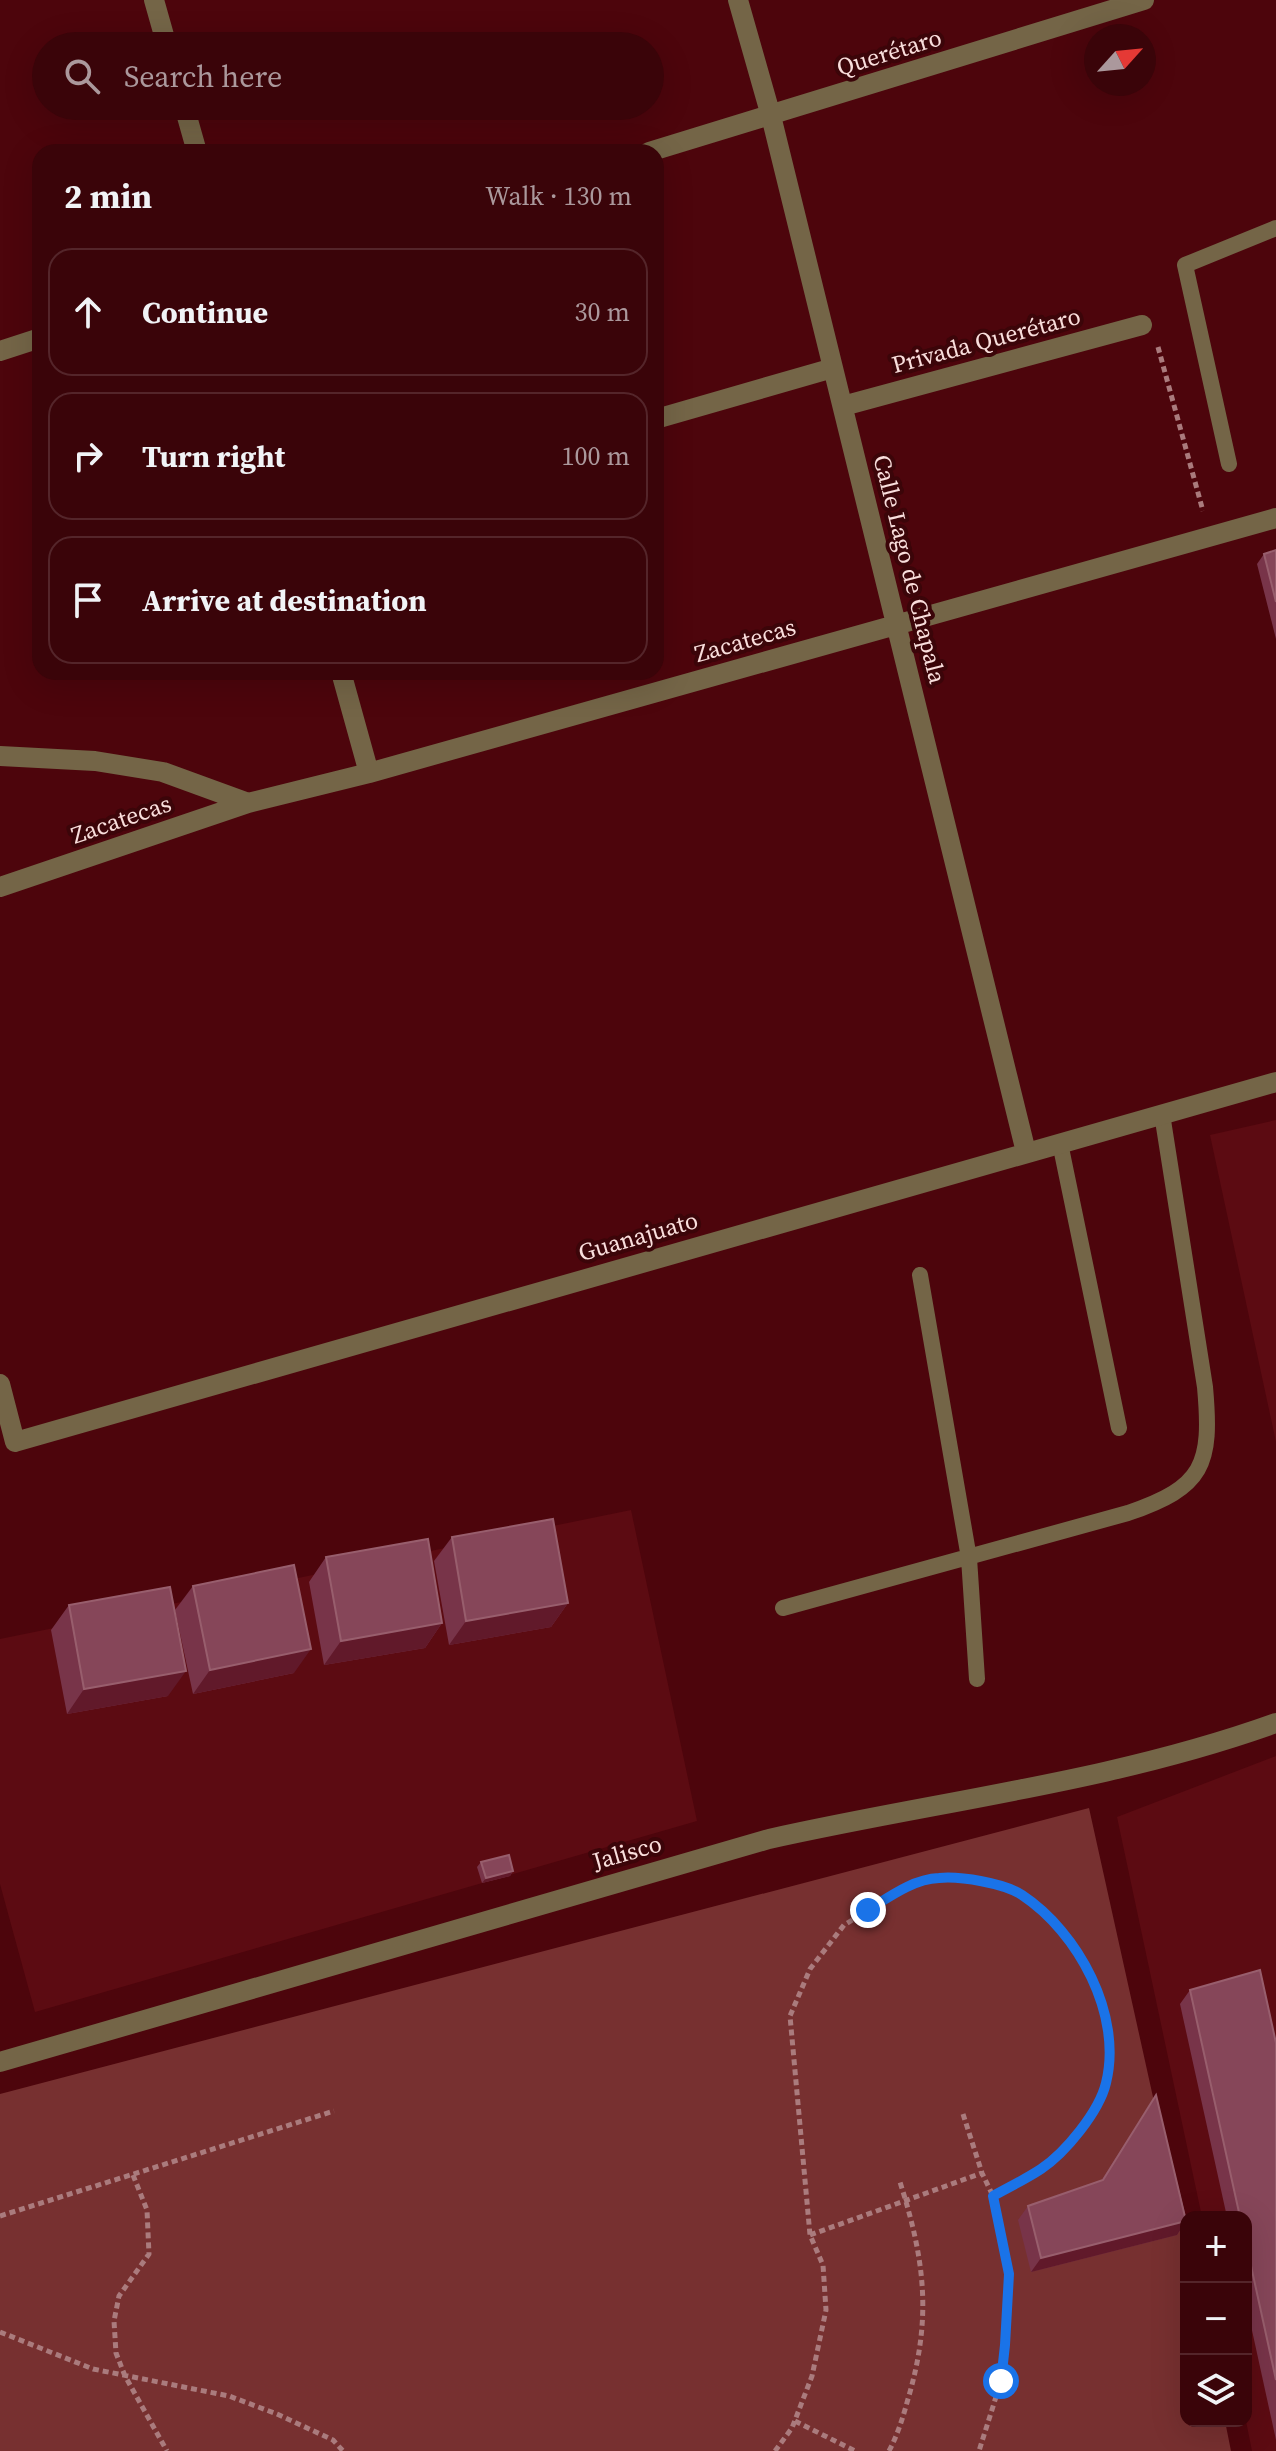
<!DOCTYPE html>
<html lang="en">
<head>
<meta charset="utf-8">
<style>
  body { margin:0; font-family:"Source Serif 4",serif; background:#451217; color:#f1f3f6 }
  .controls { position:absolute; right:24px; bottom:24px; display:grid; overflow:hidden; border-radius:16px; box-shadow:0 8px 32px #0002 }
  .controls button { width:72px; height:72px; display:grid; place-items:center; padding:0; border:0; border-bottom:2px solid #54252a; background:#3a0409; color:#f1f3f6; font:40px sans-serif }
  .compass { position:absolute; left:1084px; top:24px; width:72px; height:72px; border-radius:50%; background:#3a0409; box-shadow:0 8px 32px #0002; rotate:63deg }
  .stop { position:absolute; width:24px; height:24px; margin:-18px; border:6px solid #1a73e8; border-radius:50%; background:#fff }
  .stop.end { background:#1a73e8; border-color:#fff; box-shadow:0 2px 8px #0008 }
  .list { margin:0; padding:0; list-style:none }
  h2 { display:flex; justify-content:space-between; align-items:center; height:104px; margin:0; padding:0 32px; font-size:34px }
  h2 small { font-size:26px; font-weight:400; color:#ab989c }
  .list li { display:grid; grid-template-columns:52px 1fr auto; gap:24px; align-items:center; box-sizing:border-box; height:128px; margin:0 16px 16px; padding:0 16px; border:2px solid #54252a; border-radius:24px }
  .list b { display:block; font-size:30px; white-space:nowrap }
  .list em { font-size:26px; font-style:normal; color:#ab989c }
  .icon { flex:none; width:44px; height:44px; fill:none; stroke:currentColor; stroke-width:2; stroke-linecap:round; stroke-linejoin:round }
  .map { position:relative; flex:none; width:1276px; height:2451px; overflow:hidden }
  .search { position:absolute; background:#3a0409; box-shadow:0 8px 32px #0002; left:32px; top:32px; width:632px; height:88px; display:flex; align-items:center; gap:20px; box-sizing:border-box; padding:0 28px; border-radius:44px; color:#ab989c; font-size:30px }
  .panel { position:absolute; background:#3a0409; box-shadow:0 8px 32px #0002; left:32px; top:144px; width:632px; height:536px; border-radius:24px }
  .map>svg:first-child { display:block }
  .built { fill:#5c0b12 }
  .green { fill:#773030 }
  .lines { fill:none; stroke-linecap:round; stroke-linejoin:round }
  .path { stroke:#aa7b7d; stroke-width:5; stroke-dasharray:6 4; stroke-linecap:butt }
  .service { stroke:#746547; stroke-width:16 }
  .minor { stroke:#746547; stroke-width:20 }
  .wall { fill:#783449 }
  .shaded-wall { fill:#61192a }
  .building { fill:#864659; stroke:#985e6d; stroke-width:2 }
  .route { stroke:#1a73e8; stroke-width:10 }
  .labels { text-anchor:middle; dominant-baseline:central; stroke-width:8; stroke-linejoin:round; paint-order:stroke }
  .street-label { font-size:24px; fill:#f9dedc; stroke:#3b0509 }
</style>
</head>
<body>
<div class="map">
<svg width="1276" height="2451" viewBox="0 0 1276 2451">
  <rect width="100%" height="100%" fill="#4d050c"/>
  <!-- built -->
  <path class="built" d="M 1276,1120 L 1276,1442 L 1210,1135 Z
    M 631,1510 L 697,1821 L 35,2012 L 0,1884 L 0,1639 Z
    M 1276,1756 L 1276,2451 L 1252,2451 L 1246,2421 L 1246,2217 L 1202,2217 L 1117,1817 Z"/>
  <!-- green -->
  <path class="green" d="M 1089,1808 L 1186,2246 L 1186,2421 L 1225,2421 L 1231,2451 L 0,2451 L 0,2094 Z"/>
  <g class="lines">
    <!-- path -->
    <path class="path" d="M 1158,347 L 1203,511
      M 963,2114 L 982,2173 L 993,2196 L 1009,2274 L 1001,2381 L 979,2451
      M 133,2175 L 147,2210 L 149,2254 L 119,2296 L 114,2321 L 116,2353 L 125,2376 L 167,2451
      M 0,2216 L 334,2111
      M 810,2235 L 982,2173
      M 0,2332 L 93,2369 L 229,2396 L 277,2414 L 333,2440 L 343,2451
      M 795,2421 L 855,2451
      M 775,2451 L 792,2428 L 812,2376 L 826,2310 L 823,2265 L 810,2235 L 790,2016 L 810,1969 L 844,1925 L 907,1887 L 938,1877 L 990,1883 L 1020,1893 L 1065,1933 L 1088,1968 L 1097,1986 L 1110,2044 L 1106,2084 L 1091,2114 L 1068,2146 L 1042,2169 L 993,2196
      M 889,2451 C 898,2434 903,2417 908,2399 C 932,2318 925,2261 900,2182"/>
    <!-- service -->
    <path class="service" d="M 1229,464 L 1185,265 L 1276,228
      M 1060,1143 L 1119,1428
      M 920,1275 L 969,1558 L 977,1679
      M 783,1608 L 1128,1513 C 1204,1487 1212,1465 1205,1387 L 1162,1114"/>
    <!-- minor -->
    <path class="minor" d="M 154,0 L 167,46
      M 738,0 L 771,116 L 1026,1152
      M 184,106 L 197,152
      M 649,152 L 1144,0
      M 0,351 L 40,338
      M 843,406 L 1142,325
      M 656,419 L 833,368
      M 341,672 L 369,773
      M 0,756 L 95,761 L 163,772 L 248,803
      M 0,887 L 248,803 L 369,773 L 1276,518
      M 0,1384 L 15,1442 L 1276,1082
      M 0,2062 L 769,1839 C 938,1801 1112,1782 1276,1723"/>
  </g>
  <!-- wall -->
  <path class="wall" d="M 1276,550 L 1276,639 L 1257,564 L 1264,554 Z
    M 452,1537 L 568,1603 L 551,1627 L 449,1645 L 434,1561 Z
    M 326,1557 L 442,1623 L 425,1648 L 324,1665 L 309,1582 Z
    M 193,1586 L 294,1673 L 193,1694 L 175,1610 Z
    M 69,1605 L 168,1696 L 67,1714 L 51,1630 Z
    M 481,1862 L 513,1871 L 510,1876 L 482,1883 L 477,1867 Z
    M 1190,1990 L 1276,2043 L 1276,2440 L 1246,2303 L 1246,2217 L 1227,2217 L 1180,2004 Z
    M 1156,2095 L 1186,2218 L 1186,2222 L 1177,2235 L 1031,2272 L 1018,2220 L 1028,2206 L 1101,2181 Z"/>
  <!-- shaded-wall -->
  <path class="shaded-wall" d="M 568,1603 L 551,1627 L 449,1645 L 466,1621 Z
    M 442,1623 L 425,1648 L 324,1665 L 341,1641 Z
    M 311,1649 L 294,1673 L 193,1694 L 210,1670 Z
    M 186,1671 L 168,1696 L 67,1714 L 84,1689 Z
    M 513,1871 L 510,1876 L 482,1883 L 486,1878 Z
    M 1186,2221 L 1177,2235 L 1031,2272 L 1041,2258 Z"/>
  <!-- building -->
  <path class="building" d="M 1276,550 L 1276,602 L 1264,554 Z
    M 553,1519 L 568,1603 L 466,1621 L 452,1537 Z
    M 428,1539 L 442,1623 L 341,1641 L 326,1557 Z
    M 294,1565 L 311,1649 L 210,1670 L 193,1586 Z
    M 170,1587 L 186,1671 L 84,1689 L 69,1605 Z
    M 509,1855 L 513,1871 L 486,1878 L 481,1862 Z
    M 1260,1970 L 1276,2043 L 1276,2380 L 1246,2243 L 1246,2217 L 1240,2217 L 1190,1990 Z
    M 1156,2095 L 1186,2221 L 1041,2258 L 1028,2206 L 1103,2180 Z"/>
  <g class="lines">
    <!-- route -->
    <path class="route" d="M 868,1910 C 889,1897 913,1879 939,1878 C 960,1876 1004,1883 1022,1895 C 1078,1932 1123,2015 1106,2083 C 1099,2112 1065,2153 1041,2169 C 1026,2179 1009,2187 993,2196 L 1009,2274 L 1005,2345 L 1001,2381"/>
  </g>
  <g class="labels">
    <!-- street labels -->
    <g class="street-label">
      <text transform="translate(889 52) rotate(-17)">Querétaro</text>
      <text transform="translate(986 340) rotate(-15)">Privada Querétaro</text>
      <text transform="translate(910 569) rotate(76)">Calle Lago de Chapala</text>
      <text transform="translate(745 640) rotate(-16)">Zacatecas</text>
      <text transform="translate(121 819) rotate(-19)">Zacatecas</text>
      <text transform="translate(638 1236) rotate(-16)">Guanajuato</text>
      <text transform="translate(627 1852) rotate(-16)">Jalisco</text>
    </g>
  </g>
</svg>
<div class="controls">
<button>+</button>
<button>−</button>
<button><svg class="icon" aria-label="layers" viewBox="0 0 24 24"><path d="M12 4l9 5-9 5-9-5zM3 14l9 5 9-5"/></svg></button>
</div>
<svg class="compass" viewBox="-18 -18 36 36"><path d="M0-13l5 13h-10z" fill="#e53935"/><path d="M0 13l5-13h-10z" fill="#ab989c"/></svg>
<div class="stop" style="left:1001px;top:2381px"></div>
<div class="stop end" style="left:868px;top:1910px"></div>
<div class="search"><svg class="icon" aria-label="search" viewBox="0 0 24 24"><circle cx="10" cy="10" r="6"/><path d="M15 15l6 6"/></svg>Search here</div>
<section class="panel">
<h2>2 min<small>Walk · 130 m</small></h2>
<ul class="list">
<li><svg class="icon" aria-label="ahead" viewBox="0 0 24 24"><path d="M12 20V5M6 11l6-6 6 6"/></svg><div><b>Continue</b></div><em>30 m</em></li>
<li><svg class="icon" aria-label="right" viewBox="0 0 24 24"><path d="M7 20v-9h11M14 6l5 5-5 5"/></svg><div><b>Turn right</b></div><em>100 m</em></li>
<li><svg class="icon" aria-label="arrive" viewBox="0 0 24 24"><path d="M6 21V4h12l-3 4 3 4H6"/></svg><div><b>Arrive at destination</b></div></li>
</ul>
</section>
</div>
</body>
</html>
